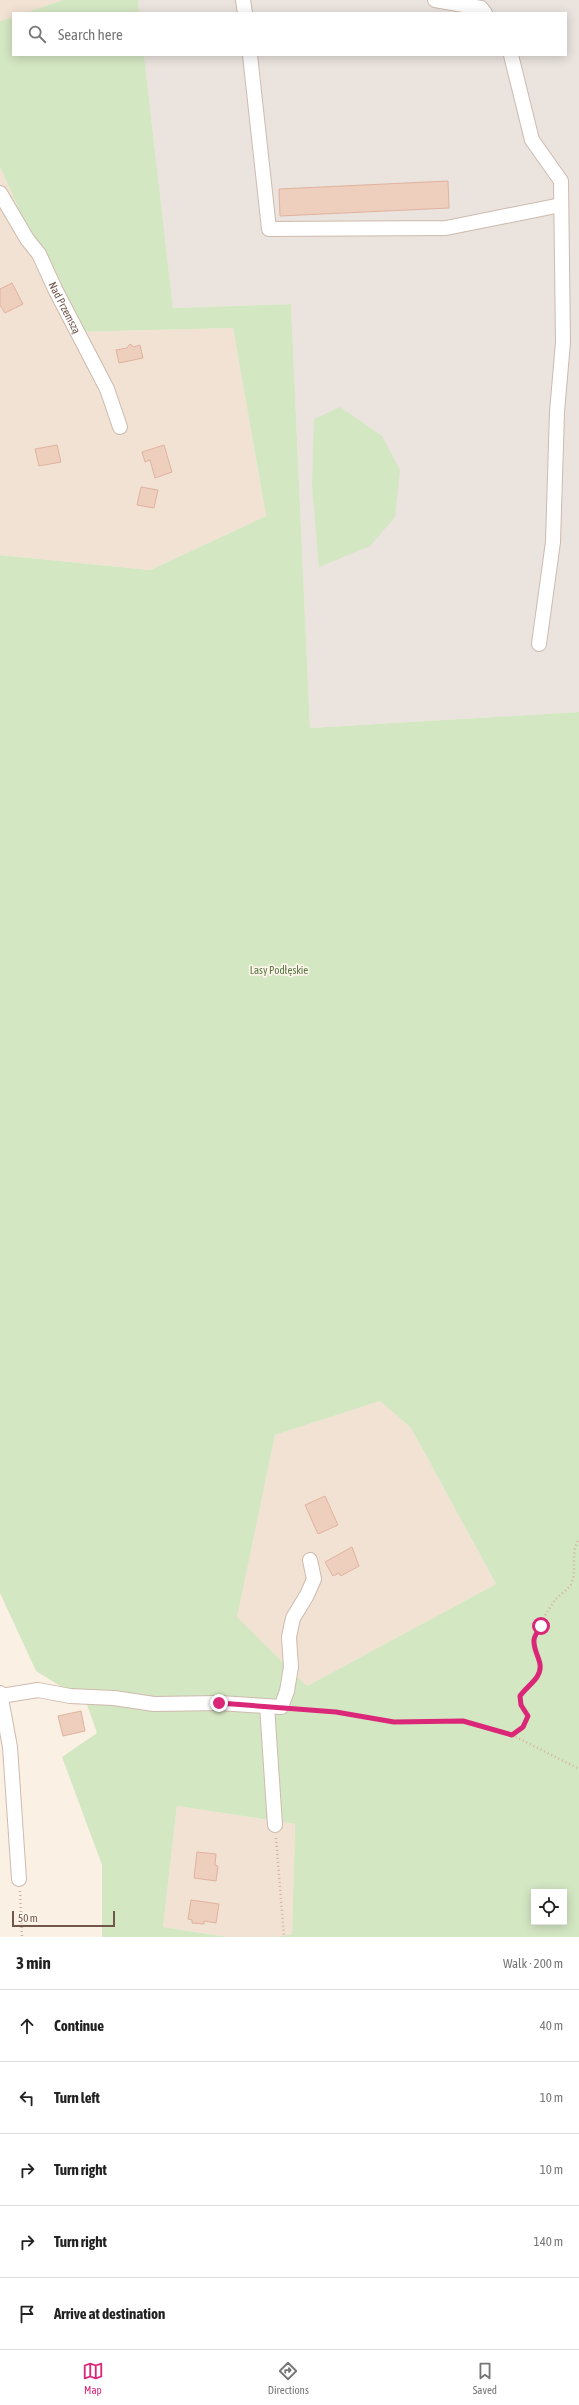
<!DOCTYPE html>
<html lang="en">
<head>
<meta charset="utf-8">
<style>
  body { margin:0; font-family:"Asap Condensed",sans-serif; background:#f6f6f6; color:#222 }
  .controls { position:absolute; right:12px; bottom:12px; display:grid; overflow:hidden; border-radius:0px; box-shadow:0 2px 10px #0003 }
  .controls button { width:36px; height:36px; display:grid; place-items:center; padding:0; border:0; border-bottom:1px solid #e0e0e0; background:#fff; color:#222; font:20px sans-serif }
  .scale { position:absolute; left:12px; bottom:10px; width:103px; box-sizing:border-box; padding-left:4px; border:2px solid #71564b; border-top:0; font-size:11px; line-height:14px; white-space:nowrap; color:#71564b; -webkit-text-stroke:3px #fef5ea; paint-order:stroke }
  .stop { position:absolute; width:12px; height:12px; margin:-9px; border:3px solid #db2777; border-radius:50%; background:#fff }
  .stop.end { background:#db2777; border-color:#fff; box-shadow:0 1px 4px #0008 }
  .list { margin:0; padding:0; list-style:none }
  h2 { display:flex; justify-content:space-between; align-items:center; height:52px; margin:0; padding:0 16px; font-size:17px }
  h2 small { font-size:13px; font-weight:400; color:#767676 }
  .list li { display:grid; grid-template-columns:26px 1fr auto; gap:12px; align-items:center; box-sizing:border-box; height:72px; padding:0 16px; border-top:1px solid #e0e0e0 }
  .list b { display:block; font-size:15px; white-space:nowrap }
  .list em { font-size:13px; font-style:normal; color:#767676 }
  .icon { flex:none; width:22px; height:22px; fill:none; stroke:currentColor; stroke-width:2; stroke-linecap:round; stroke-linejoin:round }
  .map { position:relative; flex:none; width:579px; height:1937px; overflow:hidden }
  .search { position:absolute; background:#fff; box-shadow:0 2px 10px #0003; left:12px; right:12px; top:12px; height:44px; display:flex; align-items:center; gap:10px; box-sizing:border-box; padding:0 14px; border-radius:0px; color:#767676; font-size:15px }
  .sheet { height:412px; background:#fff }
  nav { display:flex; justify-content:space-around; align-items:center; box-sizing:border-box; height:56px; border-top:1px solid #e0e0e0; background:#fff; font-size:11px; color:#767676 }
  nav a { display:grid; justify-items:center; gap:2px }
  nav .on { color:#db2777 }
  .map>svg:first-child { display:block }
  .residential { fill:#f2e2d3 }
  .industrial { fill:#eae3de }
  .green { fill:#d4e7c3; fill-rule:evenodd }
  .building { fill:#eecebd; stroke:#e0b39f }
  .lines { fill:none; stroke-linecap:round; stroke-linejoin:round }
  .minor-casing { stroke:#cebaae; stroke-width:16 }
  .path { stroke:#d3b1a1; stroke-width:2.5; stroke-dasharray:1 3; stroke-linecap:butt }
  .minor { stroke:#fff; stroke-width:14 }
  .route { stroke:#db2777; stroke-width:5 }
  .labels { text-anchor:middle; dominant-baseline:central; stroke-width:3.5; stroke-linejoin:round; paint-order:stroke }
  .street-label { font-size:11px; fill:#71564b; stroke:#fef5ea }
  .park-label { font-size:11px; fill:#567744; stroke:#fef5ea }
</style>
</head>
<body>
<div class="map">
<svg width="579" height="1937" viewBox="0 0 579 1937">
  <rect width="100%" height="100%" fill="#fbf0e4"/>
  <!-- residential -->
  <path class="residential" d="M 0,0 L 63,0 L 25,13 L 13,13 L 13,17 L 0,21 Z
    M 0,167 L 74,332 L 233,328 L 266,516 L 150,570 L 0,555 Z
    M 380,1401 L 411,1428 L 496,1584 L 307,1686 L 236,1617 L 275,1435 Z
    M 177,1806 L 295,1824 L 292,1934 L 275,1937 L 228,1937 L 163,1927 Z"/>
  <!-- industrial -->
  <path class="industrial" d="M 138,0 L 579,0 L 579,712 L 310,728 L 291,304 L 173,308 L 144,55 L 566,55 L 566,13 L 139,13 Z"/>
  <!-- green -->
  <path class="green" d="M 63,0 L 138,0 L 139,13 L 25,13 Z
    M 13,17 L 13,55 L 144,55 L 173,308 L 291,304 L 310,728 L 579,712 L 579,1937 L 275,1937 L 292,1934 L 295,1824 L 177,1806 L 163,1927 L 228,1937 L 102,1937 L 102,1865 L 62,1757 L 97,1733 L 86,1702 L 36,1671 L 0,1593 L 0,555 L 150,570 L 266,516 L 233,328 L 74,332 L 0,167 L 0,21 ZM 380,1401 L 411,1428 L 496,1584 L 307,1686 L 237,1617 L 275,1435 ZM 534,1892 L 564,1892 L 564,1922 L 534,1922 Z
    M 340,407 L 382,436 L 400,470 L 395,517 L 370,546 L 319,567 L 312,486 L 314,419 Z"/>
  <!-- building -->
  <path class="building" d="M 448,181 L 449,208 L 280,216 L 279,189 Z
    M 12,283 L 23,304 L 5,313 L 0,305 L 0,289 Z
    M 130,344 L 134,347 L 140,345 L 143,358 L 119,363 L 116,350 L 127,348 Z
    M 57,445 L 61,462 L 39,466 L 35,449 Z
    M 164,445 L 172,472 L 155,478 L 150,460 L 145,462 L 142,452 Z
    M 141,487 L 158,490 L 154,508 L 137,505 Z
    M 325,1496 L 338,1525 L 318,1534 L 305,1505 Z
    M 352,1547 L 359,1566 L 341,1576 L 339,1573 L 333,1576 L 325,1562 Z
    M 81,1711 L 85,1731 L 63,1736 L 58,1716 Z
    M 197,1852 L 216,1854 L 215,1865 L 218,1866 L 216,1881 L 194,1878 Z
    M 191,1900 L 219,1904 L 216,1923 L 204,1921 L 204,1924 L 192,1923 L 192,1920 L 188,1919 Z"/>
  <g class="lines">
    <!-- minor casing -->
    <g class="minor-casing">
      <g id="minor">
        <path d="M 243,0 L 245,13"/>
        <path d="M 435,0 L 481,8 L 485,13"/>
        <path d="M 250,55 L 269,229 L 446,228 L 561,205"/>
        <path d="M 511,55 L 532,140 L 561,181 L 563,342 L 557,412 L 553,542 L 539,644"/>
        <path id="s1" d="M 0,193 L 27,239 L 39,254 L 55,289 L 107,389 L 120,427"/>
        <path d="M 0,1693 L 10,1747 L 19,1879"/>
        <path d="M 1,1696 L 38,1690 L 70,1696 L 114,1698 L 154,1704 L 219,1703 L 281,1707 L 287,1691 L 291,1667 L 289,1637 L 293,1618 L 307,1595 L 314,1579 L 310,1560"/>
        <path d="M 267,1706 L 275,1825"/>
      </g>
    </g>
    <!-- path -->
    <path class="path" d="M 295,1708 L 335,1712 L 394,1722 L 463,1721 L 512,1735 L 579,1769
      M 512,1735 L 523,1727 L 528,1716 L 521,1705 L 520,1696 C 525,1689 532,1684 537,1678 C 549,1663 530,1652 534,1638 C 538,1626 548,1610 555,1600 C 561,1593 571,1589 573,1579 C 576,1566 571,1554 578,1541
      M 276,1838 L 284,1937
      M 20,1891 L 22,1937"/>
    <!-- minor -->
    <use href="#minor" class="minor"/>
  </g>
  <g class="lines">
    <!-- route -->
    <path class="route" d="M 219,1703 L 336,1712 L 394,1722 L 463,1721 L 512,1735 L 523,1727 L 528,1716 L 521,1705 L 520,1696 C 525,1689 533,1683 537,1677 C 546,1663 533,1654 534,1640 C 534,1636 539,1630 541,1626"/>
  </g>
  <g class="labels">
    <!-- street labels -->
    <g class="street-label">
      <text stroke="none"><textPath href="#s1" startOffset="132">Nad Przemszą</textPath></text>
    </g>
    <!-- park labels -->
    <g class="park-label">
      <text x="279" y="970">Lasy Podłęskie</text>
    </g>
  </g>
</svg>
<div class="controls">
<button><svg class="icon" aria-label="locate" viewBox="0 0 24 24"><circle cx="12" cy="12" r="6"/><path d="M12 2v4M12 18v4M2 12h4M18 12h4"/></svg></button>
</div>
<div class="scale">50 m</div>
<div class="stop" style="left:541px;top:1626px"></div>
<div class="stop end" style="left:219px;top:1703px"></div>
<div class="search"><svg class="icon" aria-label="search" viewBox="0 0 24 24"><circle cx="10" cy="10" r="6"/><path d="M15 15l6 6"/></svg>Search here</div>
</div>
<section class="sheet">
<h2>3 min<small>Walk · 200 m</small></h2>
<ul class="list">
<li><svg class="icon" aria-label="ahead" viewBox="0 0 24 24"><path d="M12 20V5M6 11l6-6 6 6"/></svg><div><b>Continue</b></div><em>40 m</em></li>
<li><svg class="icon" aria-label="left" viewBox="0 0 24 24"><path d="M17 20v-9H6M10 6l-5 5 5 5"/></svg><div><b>Turn left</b></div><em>10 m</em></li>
<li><svg class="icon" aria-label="right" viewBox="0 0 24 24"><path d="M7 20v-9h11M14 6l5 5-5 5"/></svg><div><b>Turn right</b></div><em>10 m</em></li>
<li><svg class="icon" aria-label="right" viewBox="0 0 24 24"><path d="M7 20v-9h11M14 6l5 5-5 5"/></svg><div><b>Turn right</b></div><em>140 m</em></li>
<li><svg class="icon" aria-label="arrive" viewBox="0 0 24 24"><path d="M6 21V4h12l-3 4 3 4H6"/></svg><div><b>Arrive at destination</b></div></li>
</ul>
</section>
<nav>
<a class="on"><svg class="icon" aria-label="map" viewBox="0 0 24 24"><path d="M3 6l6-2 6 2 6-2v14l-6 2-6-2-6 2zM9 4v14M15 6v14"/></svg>Map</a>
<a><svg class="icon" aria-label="directions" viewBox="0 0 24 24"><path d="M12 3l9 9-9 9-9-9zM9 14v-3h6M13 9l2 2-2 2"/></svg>Directions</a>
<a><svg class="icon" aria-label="saved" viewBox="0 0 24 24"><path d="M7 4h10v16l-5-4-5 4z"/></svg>Saved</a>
</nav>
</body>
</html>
